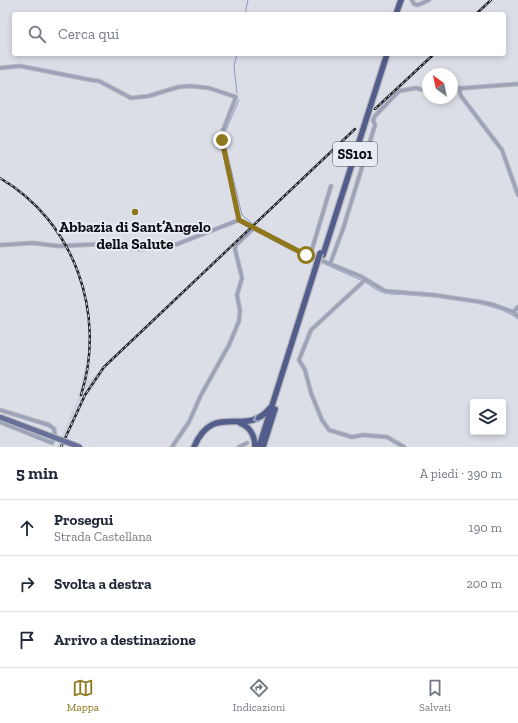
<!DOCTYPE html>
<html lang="it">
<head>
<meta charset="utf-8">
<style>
  body { margin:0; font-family:"Zilla Slab",serif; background:#f2f2f3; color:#1f2937 }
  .controls { position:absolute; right:12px; bottom:12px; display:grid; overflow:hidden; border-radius:4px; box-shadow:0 2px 6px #0003 }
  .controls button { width:36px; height:36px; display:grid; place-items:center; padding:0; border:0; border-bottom:1px solid #e0e1e3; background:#fff; color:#1f2937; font:20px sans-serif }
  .compass { position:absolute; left:422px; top:68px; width:36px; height:36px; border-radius:50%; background:#fff; box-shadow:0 2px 6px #0003; rotate:327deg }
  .stop { position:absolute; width:12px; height:12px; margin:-9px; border:3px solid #8f771c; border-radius:50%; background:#fff }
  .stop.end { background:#8f771c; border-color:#fff; box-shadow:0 1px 4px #0008 }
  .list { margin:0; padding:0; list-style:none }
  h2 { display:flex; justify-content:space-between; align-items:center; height:52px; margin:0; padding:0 16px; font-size:17px }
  h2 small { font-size:13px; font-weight:400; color:#747a83 }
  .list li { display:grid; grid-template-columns:26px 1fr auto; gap:12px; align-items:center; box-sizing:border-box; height:56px; padding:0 16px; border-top:1px solid #e0e1e3 }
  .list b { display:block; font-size:15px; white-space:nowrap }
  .list p { margin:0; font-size:13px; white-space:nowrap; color:#747a83 }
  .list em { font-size:13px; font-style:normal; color:#747a83 }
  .icon { flex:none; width:22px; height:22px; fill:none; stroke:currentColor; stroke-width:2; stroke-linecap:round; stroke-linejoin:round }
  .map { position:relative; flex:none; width:518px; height:447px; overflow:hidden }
  .search { position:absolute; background:#fff; box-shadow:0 2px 6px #0003; left:12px; right:12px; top:12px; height:44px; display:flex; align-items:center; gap:10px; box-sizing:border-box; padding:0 14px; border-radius:4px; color:#747a83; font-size:15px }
  .sheet { height:220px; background:#fff }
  nav { display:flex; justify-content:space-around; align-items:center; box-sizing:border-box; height:56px; border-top:1px solid #e0e1e3; background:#fff; font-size:11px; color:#747a83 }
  nav a { display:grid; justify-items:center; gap:2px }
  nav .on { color:#8f771c }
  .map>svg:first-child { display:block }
  .built { fill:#cdd2e1 }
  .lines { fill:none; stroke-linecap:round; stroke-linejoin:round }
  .stream { stroke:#8b98c9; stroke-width:1 }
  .street-casing { stroke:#b7b8c0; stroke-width:5 }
  .highway-casing { stroke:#b7b8c0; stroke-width:8 }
  .street { stroke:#9ca3b9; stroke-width:3 }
  .highway { stroke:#525d8b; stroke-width:5.5 }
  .rail-casing { stroke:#25262a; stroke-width:2.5 }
  .rail { stroke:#e9ebf4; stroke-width:1; stroke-dasharray:3; stroke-linecap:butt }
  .primary-bridge-casing { stroke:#b7b8c0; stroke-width:7; stroke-linecap:butt }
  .highway-bridge-casing { stroke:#b7b8c0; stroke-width:8; stroke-linecap:butt }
  .primary-bridge { stroke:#667098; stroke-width:5 }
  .highway-bridge { stroke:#525d8b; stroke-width:5.5 }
  .oneway { stroke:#a5abc5 }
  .route { stroke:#8f771c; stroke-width:5 }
  .poi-dot { fill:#8f771c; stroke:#e9ebf4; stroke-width:1.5 }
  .labels { text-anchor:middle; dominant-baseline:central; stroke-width:4; stroke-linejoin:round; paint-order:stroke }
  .shield { fill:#e9ebf4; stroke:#4e5054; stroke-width:1 }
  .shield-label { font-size:14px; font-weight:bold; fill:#0c0d10 }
  .poi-label { font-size:15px; font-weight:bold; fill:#0c0d10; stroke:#e9ebf4 }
</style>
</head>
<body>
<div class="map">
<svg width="518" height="447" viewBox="0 0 518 447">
  <rect width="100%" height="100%" fill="#dcdee7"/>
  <!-- built -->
  <path class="built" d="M 86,365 L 91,366 L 87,382 L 93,378 L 101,368 L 104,371 L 86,396 L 64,447 L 57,447 L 77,400 Z"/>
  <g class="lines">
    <!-- stream -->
    <path class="stream" d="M 245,14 L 248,0
      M 237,54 L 234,66 L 237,93
      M 239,100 L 225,132 L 224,140 L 242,215 L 255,226 L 303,252
      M 320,262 L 363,281
      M 365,282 C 371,286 378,291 384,293 C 393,295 403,294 412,295 C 439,297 498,302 518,319"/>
    <!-- street casing -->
    <g class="street-casing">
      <path id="street" d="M 412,0 L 414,4 L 418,5 L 429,0
        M 0,68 L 20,66 L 91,80 L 99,81 L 131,98 L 149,96 L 178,87 L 190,86 L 209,88 L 236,97 L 222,133 L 222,140 L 239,220
        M 459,88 L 461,96 L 502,150 L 518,195
        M 452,89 L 518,84
        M 0,245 L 33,243 L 58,246 L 104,244 L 138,249 L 167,248 L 239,220 L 295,250 L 360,276 L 385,291 L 434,295 L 481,302 L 494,305 L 513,312 L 518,316
        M 310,256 L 331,186
        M 330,264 L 343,229 L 375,125 L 373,120 L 375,116 L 399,91 L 416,88 L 428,91
        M 365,280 L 311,330 L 299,360 L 305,370 L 311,393 L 322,420 L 329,430 L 352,437 L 363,435 L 387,437 L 404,447
        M 513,312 L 518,307
        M 0,410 L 49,425 L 54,429 L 55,435 L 52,443 L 0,422
        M 172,447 L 189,422 L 201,395 L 229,345 L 239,321 L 240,310 L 237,295 L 242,278 L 235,249 L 236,245 L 254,228
        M 239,447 L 247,443"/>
    </g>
    <!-- highway casing -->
    <g class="highway-casing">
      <path id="highway" d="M 396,14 L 401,0
        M 323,255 L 387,54
        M 240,423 C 250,427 255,436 255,447
        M 194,447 C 214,400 245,439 270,408
        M 259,447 L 317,263
        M 263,447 L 275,409"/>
    </g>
    <!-- street -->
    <use href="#street" class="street"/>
    <!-- highway -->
    <use href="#highway" class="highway"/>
    <!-- rail casing -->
    <g class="rail-casing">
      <path id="rail" d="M 476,14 L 491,0
        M 375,109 L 434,54
        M 0,178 C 74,221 107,314 81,395
        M 61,447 L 85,395 L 104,367 L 355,129"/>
    </g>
    <!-- rail -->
    <use href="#rail" class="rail"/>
    <!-- primary-bridge casing -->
    <g class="primary-bridge-casing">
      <path id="primary-bridge" d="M 0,417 L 80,447"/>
    </g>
    <!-- highway-bridge casing -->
    <g class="highway-bridge-casing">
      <path id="highway-bridge" d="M 317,263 L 320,253"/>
    </g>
    <!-- primary-bridge -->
    <use href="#primary-bridge" class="primary-bridge"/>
    <!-- highway-bridge -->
    <use href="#highway-bridge" class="highway-bridge"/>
  </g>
  <!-- one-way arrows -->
  <defs><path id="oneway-chevron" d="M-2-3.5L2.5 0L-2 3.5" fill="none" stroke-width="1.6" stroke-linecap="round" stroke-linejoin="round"/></defs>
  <use class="oneway" href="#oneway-chevron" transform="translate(256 419) rotate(157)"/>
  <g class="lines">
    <!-- route -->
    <path class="route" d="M 222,140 L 239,220 L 306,255"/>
  </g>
  <!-- markers -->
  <circle class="poi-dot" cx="135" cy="212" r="4"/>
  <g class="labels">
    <!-- shield labels -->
    <rect class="shield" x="333" y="142" width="44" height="24" rx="3"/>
    <g class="shield-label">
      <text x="355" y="154">SS101</text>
    </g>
    <!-- poi labels -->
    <g class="poi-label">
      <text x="135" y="227">Abbazia di Sant’Angelo<tspan x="135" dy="17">della Salute</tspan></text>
    </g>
  </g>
</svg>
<div class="controls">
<button><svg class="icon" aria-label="layers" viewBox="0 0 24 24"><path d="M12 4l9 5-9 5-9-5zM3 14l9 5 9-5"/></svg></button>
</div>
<svg class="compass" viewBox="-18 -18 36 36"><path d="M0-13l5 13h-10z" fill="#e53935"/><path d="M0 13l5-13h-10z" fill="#747a83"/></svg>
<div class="stop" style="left:306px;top:255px"></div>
<div class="stop end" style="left:222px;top:140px"></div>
<div class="search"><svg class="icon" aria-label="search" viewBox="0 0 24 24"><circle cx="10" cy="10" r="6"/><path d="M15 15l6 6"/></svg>Cerca qui</div>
</div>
<section class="sheet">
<h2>5 min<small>A piedi · 390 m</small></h2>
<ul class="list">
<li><svg class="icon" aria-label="ahead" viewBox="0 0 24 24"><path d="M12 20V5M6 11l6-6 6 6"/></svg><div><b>Prosegui</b><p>Strada Castellana</p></div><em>190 m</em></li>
<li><svg class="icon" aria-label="right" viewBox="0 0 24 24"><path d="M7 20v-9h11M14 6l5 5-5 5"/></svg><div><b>Svolta a destra</b></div><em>200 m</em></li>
<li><svg class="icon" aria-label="arrive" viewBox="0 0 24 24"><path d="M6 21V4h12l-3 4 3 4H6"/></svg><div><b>Arrivo a destinazione</b></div></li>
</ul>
</section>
<nav>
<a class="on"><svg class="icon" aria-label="map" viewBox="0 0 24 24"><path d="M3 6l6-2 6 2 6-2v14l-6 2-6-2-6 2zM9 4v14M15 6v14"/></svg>Mappa</a>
<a><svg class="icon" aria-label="directions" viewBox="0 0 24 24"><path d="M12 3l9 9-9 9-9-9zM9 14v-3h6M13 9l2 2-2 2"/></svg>Indicazioni</a>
<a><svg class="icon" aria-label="saved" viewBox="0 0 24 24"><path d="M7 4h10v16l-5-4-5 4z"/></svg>Salvati</a>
</nav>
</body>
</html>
